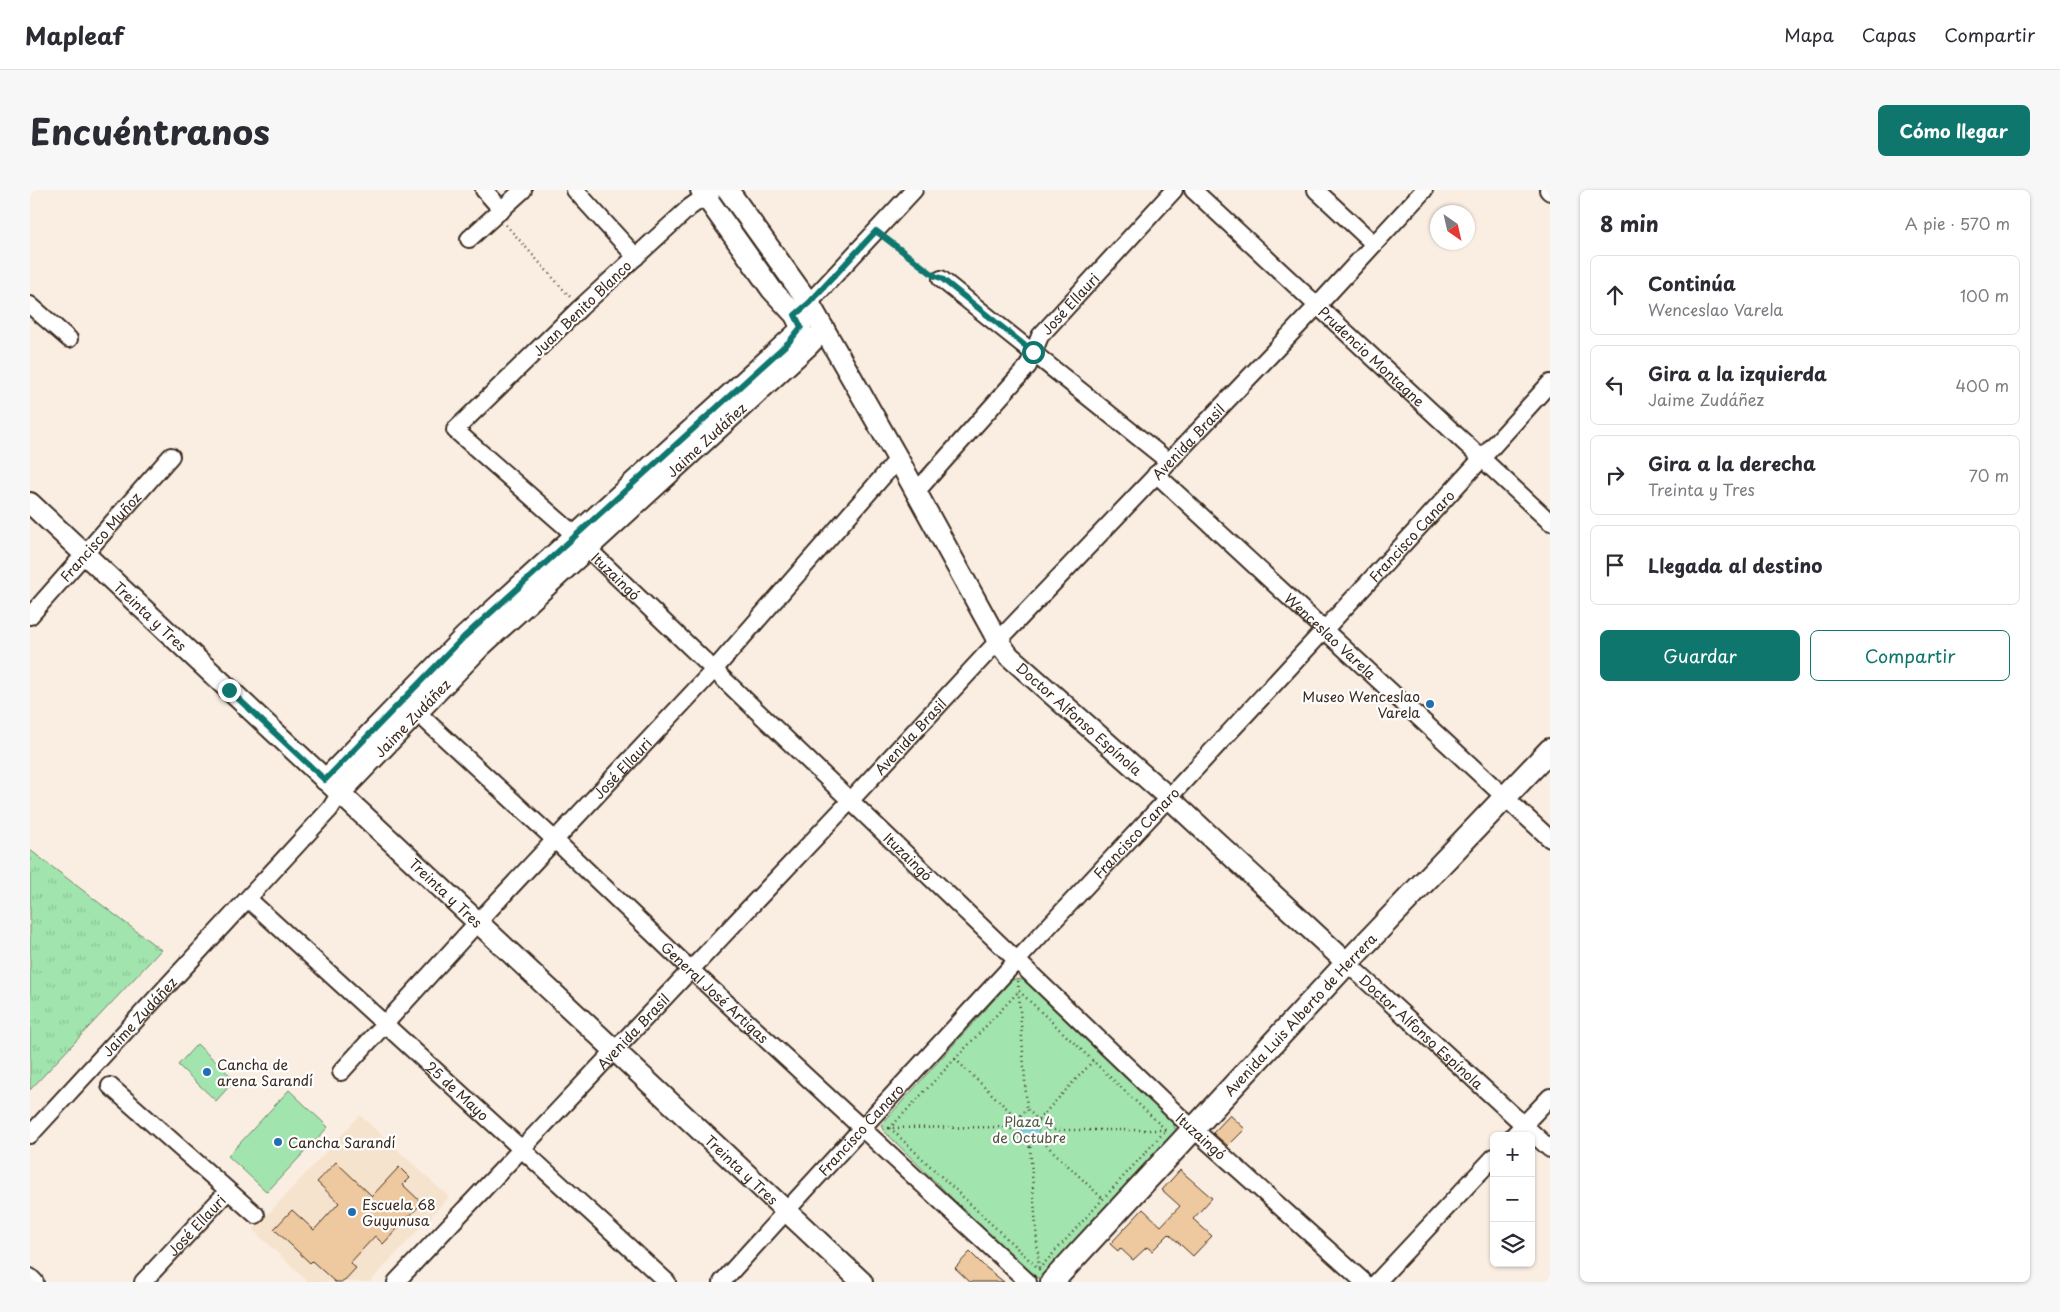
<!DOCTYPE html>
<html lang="es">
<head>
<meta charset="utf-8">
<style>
  body { margin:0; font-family:"Playpen Sans",sans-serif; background:#f7f7f7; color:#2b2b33 }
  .controls { position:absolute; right:15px; bottom:15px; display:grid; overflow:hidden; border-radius:8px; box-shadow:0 1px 4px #0004 }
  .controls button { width:45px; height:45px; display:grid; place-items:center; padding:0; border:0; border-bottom:1px solid #e1e1e2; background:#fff; color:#2b2b33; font:25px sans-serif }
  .compass { position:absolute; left:1400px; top:15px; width:45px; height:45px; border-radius:50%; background:#fff; box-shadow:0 1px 4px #0004; rotate:146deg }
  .stop { position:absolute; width:15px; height:15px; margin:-11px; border:4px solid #0f766e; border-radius:50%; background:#fff }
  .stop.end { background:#0f766e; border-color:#fff; box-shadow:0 1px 5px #0008 }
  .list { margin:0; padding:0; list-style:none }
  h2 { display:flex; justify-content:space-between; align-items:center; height:65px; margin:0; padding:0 20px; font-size:21px }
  h2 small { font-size:16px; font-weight:400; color:#7c7c81 }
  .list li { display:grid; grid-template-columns:32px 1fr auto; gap:15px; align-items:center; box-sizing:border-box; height:80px; margin:0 10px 10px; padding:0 10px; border:1px solid #e1e1e2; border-radius:8px }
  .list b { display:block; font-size:19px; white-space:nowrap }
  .list p { margin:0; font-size:16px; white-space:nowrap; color:#7c7c81 }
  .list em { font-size:16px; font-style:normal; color:#7c7c81 }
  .actions { display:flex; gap:10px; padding:15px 20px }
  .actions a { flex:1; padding:11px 0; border:1px solid #0f766e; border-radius:8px; text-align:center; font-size:18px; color:#0f766e }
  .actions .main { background:#0f766e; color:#fff }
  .icon { flex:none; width:28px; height:28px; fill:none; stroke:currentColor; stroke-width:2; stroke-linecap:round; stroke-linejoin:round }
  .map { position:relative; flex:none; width:1520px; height:1092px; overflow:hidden; border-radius:8px }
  header { display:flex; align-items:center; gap:30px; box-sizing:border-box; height:70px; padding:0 25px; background:#fff; border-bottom:1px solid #e1e1e2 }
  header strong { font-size:24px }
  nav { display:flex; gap:28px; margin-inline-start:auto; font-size:18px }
  .intro { display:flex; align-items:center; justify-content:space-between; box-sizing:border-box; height:120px; padding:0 30px }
  h1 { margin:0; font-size:35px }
  .button { padding:12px 22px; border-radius:8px; background:#0f766e; color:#fff; font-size:18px; font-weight:700 }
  main { display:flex; gap:30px; padding:0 30px }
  aside { flex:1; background:#fff; border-radius:8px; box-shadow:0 1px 4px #0004 }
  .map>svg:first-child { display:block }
  .built { fill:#f6e3ce }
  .grass { fill:url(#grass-tufts); stroke:#6e8766 }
  .park { fill:#a1e4ae; stroke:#6e8766 }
  .water { fill:url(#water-rules); stroke:#6a9494 }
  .building { fill:#eec89e; stroke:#3b2a1e }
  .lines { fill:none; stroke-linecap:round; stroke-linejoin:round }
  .minor-casing { stroke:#3b2a1e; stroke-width:20 }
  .tertiary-casing { stroke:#3b2a1e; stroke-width:24 }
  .secondary-casing { stroke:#3b2a1e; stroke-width:26 }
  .path { stroke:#3b2a1e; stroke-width:2.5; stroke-dasharray:1 4; stroke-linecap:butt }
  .minor { stroke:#fff; stroke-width:16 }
  .tertiary { stroke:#fff; stroke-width:20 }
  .secondary { stroke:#fff; stroke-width:22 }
  .route { stroke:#0f766e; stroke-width:6 }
  .poi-dot { fill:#1f6fb2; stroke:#fff; stroke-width:2 }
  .labels { text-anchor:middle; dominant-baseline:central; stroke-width:4.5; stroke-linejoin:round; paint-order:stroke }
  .street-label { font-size:14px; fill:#3b2a1e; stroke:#fff }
  .poi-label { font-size:14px; fill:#3b2a1e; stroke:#fff; text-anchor:start }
  .park-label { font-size:14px; fill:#545842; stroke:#fff }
</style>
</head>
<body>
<header>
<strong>Mapleaf</strong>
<nav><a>Mapa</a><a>Capas</a><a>Compartir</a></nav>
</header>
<div class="intro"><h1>Encuéntranos</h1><a class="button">Cómo llegar</a></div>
<main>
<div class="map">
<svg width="1520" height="1092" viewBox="0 0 1520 1092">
  <defs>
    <pattern id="grass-tufts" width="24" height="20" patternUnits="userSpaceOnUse" patternTransform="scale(1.25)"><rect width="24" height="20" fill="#a1e4ae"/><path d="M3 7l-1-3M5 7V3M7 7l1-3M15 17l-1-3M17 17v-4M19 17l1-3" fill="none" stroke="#8cc495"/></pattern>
    <pattern id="water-rules" width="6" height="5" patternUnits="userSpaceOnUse" patternTransform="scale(1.25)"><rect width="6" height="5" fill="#89dae2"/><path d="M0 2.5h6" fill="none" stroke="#77bbc1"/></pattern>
  </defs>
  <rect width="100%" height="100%" fill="#faeee2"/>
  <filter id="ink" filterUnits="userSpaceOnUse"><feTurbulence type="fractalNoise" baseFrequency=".02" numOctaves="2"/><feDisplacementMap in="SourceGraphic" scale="10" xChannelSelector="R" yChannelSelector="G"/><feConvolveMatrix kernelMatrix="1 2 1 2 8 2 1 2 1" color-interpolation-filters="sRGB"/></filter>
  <g filter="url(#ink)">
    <!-- built -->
    <path class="built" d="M 330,925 L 419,1007 L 340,1092 L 278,1092 L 223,1040 Z"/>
    <!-- grass -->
    <path class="grass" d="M 0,660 L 131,760 L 0,900 Z"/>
    <!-- park -->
    <path class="park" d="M 985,789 L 993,790 L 1143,933 L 1147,943 L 1012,1088 L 1002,1087 L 853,940 L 851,935 L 981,791 Z
      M 167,854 L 205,890 L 186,911 L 148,875 Z
      M 259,900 L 298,937 L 237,1002 L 198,966 Z"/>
    <!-- water -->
    <path class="water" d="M989 939a10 10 0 1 1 20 0a10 10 0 1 1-20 0Z"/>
    <!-- building -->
    <path class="building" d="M 1200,925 L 1215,939 L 1198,956 L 1183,943 Z
      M 306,972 L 342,1006 L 369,977 L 380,988 L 373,995 L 392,1013 L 353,1054 L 345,1046 L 320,1073 L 326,1078 L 313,1092 L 305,1092 L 282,1071 L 280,1073 L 244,1039 L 262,1020 L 284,1040 L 309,1013 L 287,992 Z
      M 1150,980 L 1182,1008 L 1163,1029 L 1182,1046 L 1163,1066 L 1139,1044 L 1122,1061 L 1117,1057 L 1103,1070 L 1090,1058 L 1088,1061 L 1080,1054 L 1113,1019 L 1131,1036 L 1150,1016 L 1132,1000 Z
      M 940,1062 L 954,1076 L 974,1092 L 940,1092 L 925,1078 Z"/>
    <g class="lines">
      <!-- minor casing -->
      <g class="minor-casing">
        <g id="minor">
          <path d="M 454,0 L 472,20"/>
          <path d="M 545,0 L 606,67"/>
          <path id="s1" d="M 684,0 L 660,17 L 550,118 L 425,240 L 546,346 L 558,359 L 1149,926 L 1334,1092"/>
          <path id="s2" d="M 1163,0 L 1520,332"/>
          <path d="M 1286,0 L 1344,54"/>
          <path d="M 1518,0 L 1520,2"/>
          <path d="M 439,49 L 493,0"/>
          <path d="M 911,89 L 1138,271"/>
          <path d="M 779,113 L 884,0"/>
          <path d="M 0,115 L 39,149"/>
          <path id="s3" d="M 1126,284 L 1520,649"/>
          <path id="s4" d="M 886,302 L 998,176 L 1010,146 L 1144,0"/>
          <path id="s5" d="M 0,426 L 141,266"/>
          <path id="s6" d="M 378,514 L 525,650 L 660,779 L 998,1092"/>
          <path id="s7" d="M 218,709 L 637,1092"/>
          <path id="s8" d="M 1317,773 L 1520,959"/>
          <path id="s9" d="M 311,882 L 447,733 L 683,481 L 868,269"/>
          <path d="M 80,896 L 226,1025"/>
          <path id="s10" d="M 0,945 L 300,619 L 310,603"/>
          <path d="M 1483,946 L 1520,907"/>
          <path d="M 0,1087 L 5,1092"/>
          <path id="s11" d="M 113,1092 L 198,1001"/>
          <path id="s12" d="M 366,1092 L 821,610 L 968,451 L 1288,115 L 1394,0"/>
          <path id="s13" d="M 692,1092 C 964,789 1248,496 1520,193"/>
          <path d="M 1347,1092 L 1464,967"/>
        </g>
      </g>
      <!-- tertiary casing -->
      <g class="tertiary-casing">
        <g id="tertiary">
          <path id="s14" d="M 698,0 L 779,113 L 868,269 L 968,451 L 979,466 L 1138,607 L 1317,773"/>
          <path id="s15" d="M 0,313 L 832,1092"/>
          <path d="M 295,590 L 434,447 L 766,144 L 771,137 L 765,125 L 742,100 L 671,0"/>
          <path id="s16" d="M 310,603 L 449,458 L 778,156 L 794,139"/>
        </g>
      </g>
      <!-- secondary casing -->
      <g class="secondary-casing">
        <g id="secondary">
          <path id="s17" d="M 1022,1092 L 1317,773 L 1520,560"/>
        </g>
      </g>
      <!-- path -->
      <path class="path" d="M 476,35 L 541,108
        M 858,50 L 899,82
        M 988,791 L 997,919
        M 989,801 L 1136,940 L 1009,1079 L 860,938 Z
        M 925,869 L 987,928
        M 1008,930 L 1063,871
        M 853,938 L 979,937
        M 1018,940 L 1000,957 L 979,937 L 997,919 L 1018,940 L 1137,940
        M 1009,948 L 1073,1009
        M 1000,957 L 1009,1078"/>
      <!-- minor -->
      <use href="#minor" class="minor"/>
      <!-- tertiary -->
      <use href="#tertiary" class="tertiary"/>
      <!-- secondary -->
      <use href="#secondary" class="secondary"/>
    </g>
  </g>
  <g class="lines" filter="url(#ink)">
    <!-- route -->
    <path class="route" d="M 199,500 L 295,590 L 434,447 L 759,152 L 771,137 L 765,125 L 779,113 L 846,41 L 905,86 L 911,88 L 1003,162"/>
  </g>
  <!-- markers -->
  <g class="poi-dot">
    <circle cx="1400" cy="514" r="5"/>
    <circle cx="177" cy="882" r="5"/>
    <circle cx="248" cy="952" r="5"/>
    <circle cx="322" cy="1022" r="5"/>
  </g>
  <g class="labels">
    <!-- street labels -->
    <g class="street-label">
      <text stroke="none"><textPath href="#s4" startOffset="245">José Ellauri</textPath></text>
      <text transform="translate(552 118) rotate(-44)">Juan Benito Blanco</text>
      <text stroke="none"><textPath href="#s2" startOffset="244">Prudencio Montagne</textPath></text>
      <text stroke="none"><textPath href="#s16" startOffset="509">Jaime Zudáñez</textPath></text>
      <text stroke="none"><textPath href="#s12" startOffset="1155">Avenida Brasil</textPath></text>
      <text stroke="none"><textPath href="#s13" startOffset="1016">Francisco Canaro</textPath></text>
      <text stroke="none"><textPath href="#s5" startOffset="106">Francisco Muñoz</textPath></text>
      <text stroke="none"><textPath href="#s1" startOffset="571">Ituzaingó</textPath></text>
      <text stroke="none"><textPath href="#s15" startOffset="165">Treinta y Tres</textPath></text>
      <text stroke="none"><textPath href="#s3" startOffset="238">Wenceslao Varela</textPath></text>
      <text stroke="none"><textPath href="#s16" startOffset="104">Jaime Zudáñez</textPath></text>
      <text stroke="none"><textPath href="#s14" startOffset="639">Doctor Alfonso Espínola</textPath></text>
      <text stroke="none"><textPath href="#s12" startOffset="750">Avenida Brasil</textPath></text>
      <text stroke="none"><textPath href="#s9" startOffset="414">José Ellauri</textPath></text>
      <text stroke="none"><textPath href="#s13" startOffset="611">Francisco Canaro</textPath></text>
      <text stroke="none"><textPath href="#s1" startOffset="976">Ituzaingó</textPath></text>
      <text stroke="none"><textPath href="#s15" startOffset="570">Treinta y Tres</textPath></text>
      <text stroke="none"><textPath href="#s6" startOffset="421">General José Artigas</textPath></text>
      <text stroke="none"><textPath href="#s17" startOffset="365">Avenida Luis Alberto de Herrera</textPath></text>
      <text stroke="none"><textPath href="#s10" startOffset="161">Jaime Zudáñez</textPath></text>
      <text stroke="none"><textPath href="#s12" startOffset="345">Avenida Brasil</textPath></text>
      <text stroke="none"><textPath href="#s8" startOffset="101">Doctor Alfonso Espínola</textPath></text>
      <text stroke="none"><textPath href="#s7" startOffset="284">25 de Mayo</textPath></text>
      <text stroke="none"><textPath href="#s13" startOffset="206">Francisco Canaro</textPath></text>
      <text stroke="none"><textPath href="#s1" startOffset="1381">Ituzaingó</textPath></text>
      <text stroke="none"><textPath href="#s15" startOffset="975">Treinta y Tres</textPath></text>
      <text stroke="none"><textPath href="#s11" startOffset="78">José Ellauri</textPath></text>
    </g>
    <!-- poi labels -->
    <g class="poi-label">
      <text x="1390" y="506" text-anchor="end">Museo Wenceslao<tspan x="1390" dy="16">Varela</tspan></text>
      <text x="187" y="874">Cancha de<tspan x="187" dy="16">arena Sarandí</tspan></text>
      <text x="258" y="952">Cancha Sarandí</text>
      <text x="332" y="1014">Escuela 68<tspan x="332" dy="16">Guyunusa</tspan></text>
    </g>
    <!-- park labels -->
    <g class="park-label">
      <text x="999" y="931">Plaza 4<tspan x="999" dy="16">de Octubre</tspan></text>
    </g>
  </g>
</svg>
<div class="controls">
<button>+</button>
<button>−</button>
<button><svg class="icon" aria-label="layers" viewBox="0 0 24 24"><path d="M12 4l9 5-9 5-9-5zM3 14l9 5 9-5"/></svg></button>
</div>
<svg class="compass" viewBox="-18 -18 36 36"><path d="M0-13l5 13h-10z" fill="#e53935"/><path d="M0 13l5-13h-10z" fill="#7c7c81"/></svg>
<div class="stop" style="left:1003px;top:162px"></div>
<div class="stop end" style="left:199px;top:500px"></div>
</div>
<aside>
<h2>8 min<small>A pie · 570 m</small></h2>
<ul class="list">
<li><svg class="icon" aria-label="ahead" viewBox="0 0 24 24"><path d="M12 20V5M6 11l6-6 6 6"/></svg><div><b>Continúa</b><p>Wenceslao Varela</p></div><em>100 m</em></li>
<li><svg class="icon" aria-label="left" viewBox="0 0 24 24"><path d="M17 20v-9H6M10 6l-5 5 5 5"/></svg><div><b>Gira a la izquierda</b><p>Jaime Zudáñez</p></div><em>400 m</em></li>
<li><svg class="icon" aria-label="right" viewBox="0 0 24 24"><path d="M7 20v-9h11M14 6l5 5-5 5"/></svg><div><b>Gira a la derecha</b><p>Treinta y Tres</p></div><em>70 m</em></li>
<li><svg class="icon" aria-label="arrive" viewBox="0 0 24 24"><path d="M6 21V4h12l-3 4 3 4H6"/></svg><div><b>Llegada al destino</b></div></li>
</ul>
<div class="actions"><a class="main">Guardar</a><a>Compartir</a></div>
</aside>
</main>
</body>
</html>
